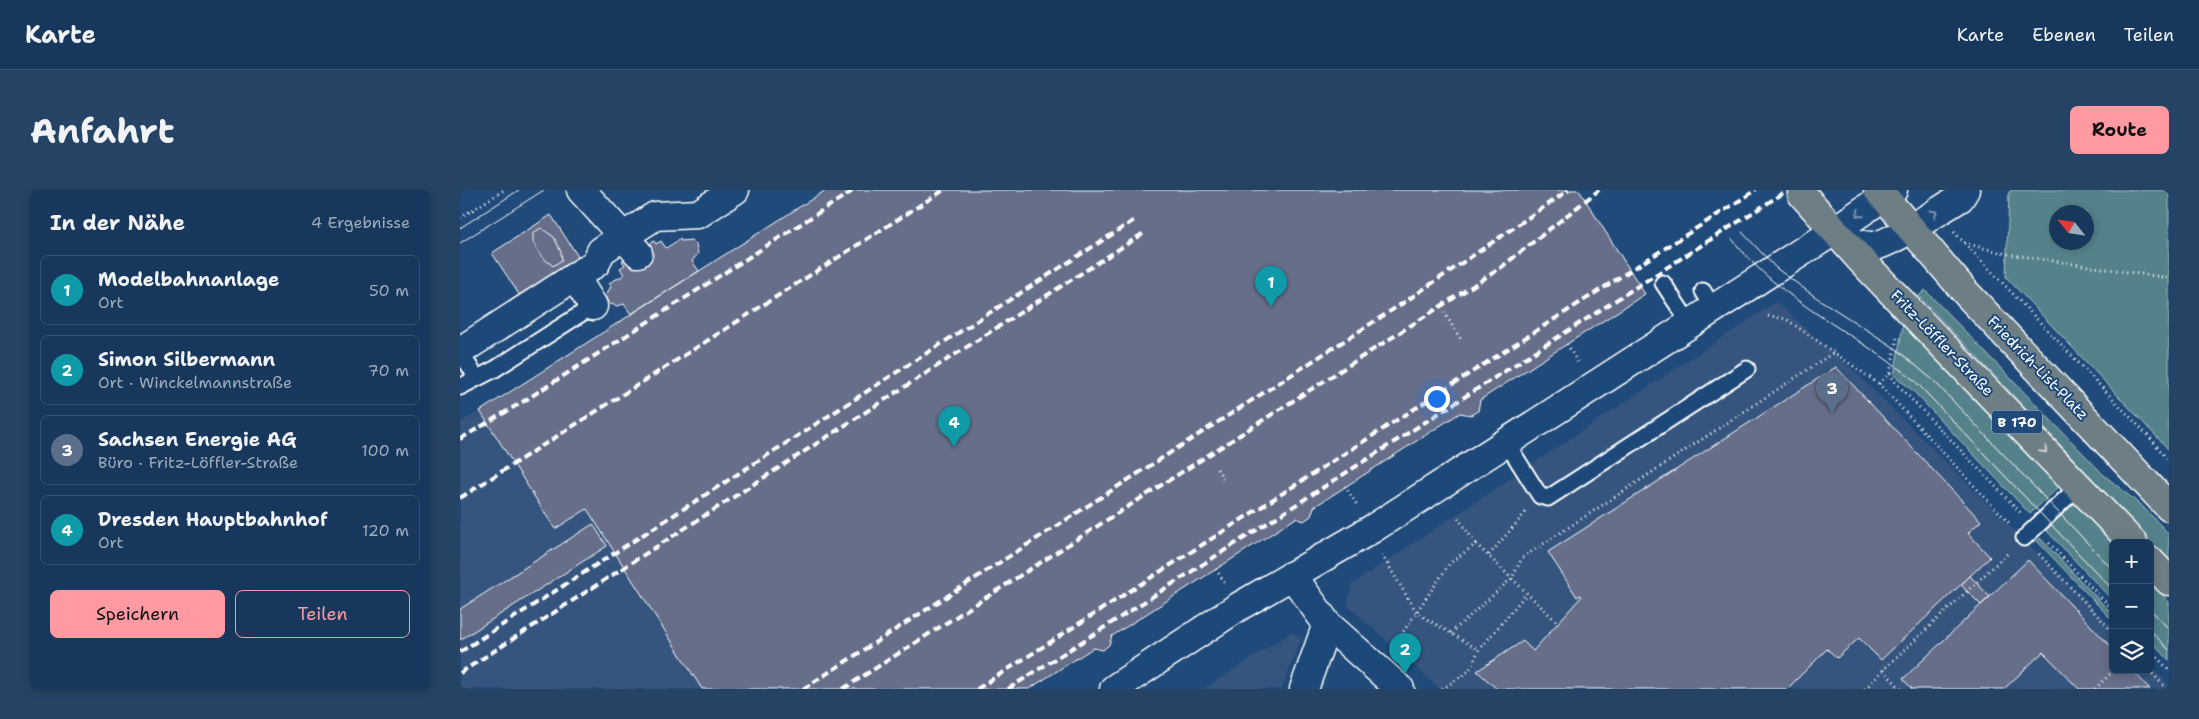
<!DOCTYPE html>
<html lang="de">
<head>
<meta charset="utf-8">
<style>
  body { margin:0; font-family:"Shantell Sans",sans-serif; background:#244365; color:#f1f3f6 }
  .controls { position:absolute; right:15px; bottom:15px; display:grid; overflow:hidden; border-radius:8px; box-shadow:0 2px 8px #0003 }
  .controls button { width:45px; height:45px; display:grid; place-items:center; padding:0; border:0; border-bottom:1px solid #365272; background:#17385c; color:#f1f3f6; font:25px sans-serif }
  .compass { position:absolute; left:1589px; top:15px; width:45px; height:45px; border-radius:50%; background:#17385c; box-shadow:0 2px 8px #0003; rotate:300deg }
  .you { position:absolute; left:976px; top:208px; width:18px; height:18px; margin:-12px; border:4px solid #fff; border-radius:50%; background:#1a73e8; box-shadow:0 0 0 8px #1a73e833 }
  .badge { display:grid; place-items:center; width:32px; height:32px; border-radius:50%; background:#ff9aa2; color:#fff; font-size:16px; font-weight:700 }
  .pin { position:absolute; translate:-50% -41px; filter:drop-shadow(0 1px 2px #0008) }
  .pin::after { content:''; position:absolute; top:26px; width:18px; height:15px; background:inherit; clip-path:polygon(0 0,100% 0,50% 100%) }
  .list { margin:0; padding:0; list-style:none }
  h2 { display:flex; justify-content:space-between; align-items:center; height:65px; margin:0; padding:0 20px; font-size:21px }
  h2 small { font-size:16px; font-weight:400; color:#9eacbb }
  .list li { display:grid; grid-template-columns:32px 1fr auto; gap:15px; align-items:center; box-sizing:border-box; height:70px; margin:0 10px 10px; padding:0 10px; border:1px solid #365272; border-radius:8px }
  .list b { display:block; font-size:19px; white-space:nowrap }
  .list p { margin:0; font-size:16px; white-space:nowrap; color:#9eacbb }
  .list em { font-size:16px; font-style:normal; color:#9eacbb }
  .actions { display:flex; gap:10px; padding:15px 20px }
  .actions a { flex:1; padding:11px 0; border:1px solid #ff9aa2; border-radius:8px; text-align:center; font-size:18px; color:#ff9aa2 }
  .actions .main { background:#ff9aa2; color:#111 }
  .icon { flex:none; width:28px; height:28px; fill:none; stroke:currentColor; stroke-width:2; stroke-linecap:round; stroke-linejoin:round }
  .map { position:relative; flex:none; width:1709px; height:499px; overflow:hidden; border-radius:8px }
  header { display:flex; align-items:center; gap:30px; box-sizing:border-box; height:70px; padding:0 25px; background:#17385c; border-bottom:1px solid #365272 }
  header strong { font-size:24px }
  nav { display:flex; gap:28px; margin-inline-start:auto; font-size:18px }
  .intro { display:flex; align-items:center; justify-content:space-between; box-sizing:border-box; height:120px; padding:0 30px }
  h1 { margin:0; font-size:35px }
  .button { padding:12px 22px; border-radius:8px; background:#ff9aa2; color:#111; font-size:18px; font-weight:700 }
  main { display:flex; gap:30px; padding:0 30px }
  aside { flex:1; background:#17385c; border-radius:8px; box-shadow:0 2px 8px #0003 }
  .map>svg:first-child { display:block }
  .built { fill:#34557f }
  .green { fill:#55828a; stroke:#aac0c4; fill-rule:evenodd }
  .building { fill:#666e8a; stroke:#fff }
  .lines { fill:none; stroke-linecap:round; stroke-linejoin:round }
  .lane-casing { stroke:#fff; stroke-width:19 }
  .street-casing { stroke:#fff; stroke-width:31 }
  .secondary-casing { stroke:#fff; stroke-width:31 }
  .primary-casing { stroke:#fff; stroke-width:31 }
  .path { stroke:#fff; stroke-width:3; stroke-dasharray:1 4; stroke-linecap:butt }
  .lane { stroke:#1f4a7a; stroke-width:15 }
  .street { stroke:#1f4a7a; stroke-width:28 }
  .secondary { stroke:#1f4a7a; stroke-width:28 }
  .primary { stroke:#6d7e84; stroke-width:28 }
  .tram { stroke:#fff; stroke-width:1 }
  .rail { stroke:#fff; stroke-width:4; stroke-dasharray:8 4; stroke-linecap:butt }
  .oneway { stroke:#7992af }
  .oneway2 { stroke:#ccd2d4 }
  .labels { text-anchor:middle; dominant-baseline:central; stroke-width:4; stroke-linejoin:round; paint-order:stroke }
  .shield { fill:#1f4a7a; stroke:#bcc9d7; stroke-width:1 }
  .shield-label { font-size:14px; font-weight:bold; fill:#fff }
  .street-label { font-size:15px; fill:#fff; stroke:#1f4a7a }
</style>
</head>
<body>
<header>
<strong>Karte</strong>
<nav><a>Karte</a><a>Ebenen</a><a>Teilen</a></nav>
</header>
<div class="intro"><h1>Anfahrt</h1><a class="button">Route</a></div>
<main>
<aside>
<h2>In der Nähe<small>4 Ergebnisse</small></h2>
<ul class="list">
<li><span class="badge" style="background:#0f9aa8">1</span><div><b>Modelbahnanlage</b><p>Ort</p></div><em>50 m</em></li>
<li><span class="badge" style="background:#0f9aa8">2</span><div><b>Simon Silbermann</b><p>Ort · Winckelmannstraße</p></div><em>70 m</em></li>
<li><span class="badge" style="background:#5c6f8a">3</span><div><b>Sachsen Energie AG</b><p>Büro · Fritz-Löffler-Straße</p></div><em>100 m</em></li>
<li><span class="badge" style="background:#0f9aa8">4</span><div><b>Dresden Hauptbahnhof</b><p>Ort</p></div><em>120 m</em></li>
</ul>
<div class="actions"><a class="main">Speichern</a><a>Teilen</a></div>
</aside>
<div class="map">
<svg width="1709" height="499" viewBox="0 0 1709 499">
  <rect width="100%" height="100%" fill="#1f4a7a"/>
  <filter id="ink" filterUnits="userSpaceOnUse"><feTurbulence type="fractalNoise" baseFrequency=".02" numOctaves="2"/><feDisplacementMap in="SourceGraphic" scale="10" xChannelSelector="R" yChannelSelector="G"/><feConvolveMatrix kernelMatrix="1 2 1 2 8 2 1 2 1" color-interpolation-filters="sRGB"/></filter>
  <g filter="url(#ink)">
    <!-- built -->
    <path class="built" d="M 1316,112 L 1392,179 L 1653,438 L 1653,480 L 1690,480 L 1690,476 L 1709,495 L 1709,499 L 980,499 L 887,415 L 892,394 Z
      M 20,221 L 95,339 L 127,319 L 242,499 L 0,499 L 0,232 Z
      M 832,442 L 841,449 L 822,499 L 744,499 Z"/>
    <!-- green -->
    <path class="green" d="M 1552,0 L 1709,0 L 1709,260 L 1546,87 L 1549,2 ZM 1596,22 L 1626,22 L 1626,52 L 1596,52 Z
      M 1465,100 L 1644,285 L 1684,318 L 1709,344 L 1709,370 L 1459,106 Z
      M 1443,135 L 1468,158 L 1599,297 L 1570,324 L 1453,201 L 1434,185 Z
      M 1615,313 L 1653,353 L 1653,411 L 1586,340 Z
      M 1580,348 L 1653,425 L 1653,431 L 1577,351 Z
      M 1690,392 L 1709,412 L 1709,470 L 1690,450 Z"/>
    <!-- building -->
    <path class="building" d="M 366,0 L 1119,0 L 1185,104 L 1020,210 L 1018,221 L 1011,225 L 1000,223 L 854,317 L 851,326 L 844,331 L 836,328 L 652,446 L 649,455 L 643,460 L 633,458 L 569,499 L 242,499 L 127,319 L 95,339 L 20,221 Z
      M 91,25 L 119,68 L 60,106 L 32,63 Z
      M 81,38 L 94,47 L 101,62 L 102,70 L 93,76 L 81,66 L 73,52 L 73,43 Z
      M 220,49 L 221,51 L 231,50 L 236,54 L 238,64 L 232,71 L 239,81 L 171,124 L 164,114 L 157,116 L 150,114 L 146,106 L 151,96 L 149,93 L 164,85 L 160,78 L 165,75 L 162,71 L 194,51 L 196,54 L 201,51 L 206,58 Z
      M 1376,177 L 1521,331 L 1508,343 L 1530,367 L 1421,470 L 1399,448 L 1377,468 L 1367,459 L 1327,499 L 1037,499 L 1017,481 L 1063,451 L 1073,461 L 1122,406 L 1120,405 L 1117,407 L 1088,362 Z
      M 133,334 L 147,356 L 0,450 L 0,419 Z
      M 1568,370 L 1653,459 L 1653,480 L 1672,480 L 1690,499 L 1619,499 L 1583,462 L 1544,499 L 1452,499 L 1443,489 Z
      M 1510,386 L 1530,407 L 1521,415 L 1501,395 Z"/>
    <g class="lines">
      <!-- lane casing -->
      <g class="lane-casing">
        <path id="lane" d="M 1203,93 L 1230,134
          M 1243,101 L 1254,119
          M 0,161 L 16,187
          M 0,197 L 35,179 L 133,116
          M 1046,252 L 1080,306 L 1088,308 L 1287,179
          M 1564,348 L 1619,296"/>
      </g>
      <!-- street casing -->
      <g class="street-casing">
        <path id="street" d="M 121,0 L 178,63
          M 115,87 L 133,116
          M 0,161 L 136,73 L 141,61 L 195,26 L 238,24 L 275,0
          M 832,385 L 867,434 L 940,499
          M 654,499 L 778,417 L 912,339 L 1374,41
          M 844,499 L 867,434"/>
      </g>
      <!-- secondary casing -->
      <g class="secondary-casing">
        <path id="secondary" d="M 1433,0 L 1374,41 C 1386,49 1399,57 1414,56 C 1431,54 1481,19 1500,8 L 1505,0"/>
      </g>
      <!-- primary casing -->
      <g class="primary-casing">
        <path id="primary" d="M 1418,0 L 1507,104 L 1709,317
          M 1342,4 L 1399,68 L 1673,353
          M 1690,371 L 1709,391"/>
      </g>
      <!-- path -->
      <path class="path" d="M 0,28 L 44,0
        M 1494,42 L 1691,249 L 1709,271
        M 1504,53 L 1547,64 L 1709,88
        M 984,122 L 1002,151
        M 1308,126 L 1326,129 L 1419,194
        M 1437,148 L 1430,183 L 1419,194 L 1550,334
        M 1107,154 L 1118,173
        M 1430,183 L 1434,191 L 1561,323
        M 757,279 L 763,288
        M 885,296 L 897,315
        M 998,328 L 1016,354
        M 1589,353 L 1653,420
        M 1579,364 L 1653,442
        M 922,365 L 957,423 L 1019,460
        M 1029,365 L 1066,322
        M 756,379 L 765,394
        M 991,443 L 1052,388 L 1062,368 L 1373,163
        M 932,458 L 990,373 L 1016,354 L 1098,433
        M 1690,460 L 1709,480
        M 1689,480 L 1707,499
        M 982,499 L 1009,481 L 1019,460 L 1067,403
        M 1405,499 L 1423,480
        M 1441,499 L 1423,480 L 1549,362
        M 1635,499 L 1654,480"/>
      <!-- lane -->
      <use href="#lane" class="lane"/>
      <!-- street -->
      <use href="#street" class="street"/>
      <!-- secondary -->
      <use href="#secondary" class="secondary"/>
      <!-- primary -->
      <use href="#primary" class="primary"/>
      <!-- tram -->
      <path class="tram" d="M 0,38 L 59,0
        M 1282,42 L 1316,78 L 1357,108 L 1435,158 L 1474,191 L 1653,380
        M 1272,49 C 1320,112 1395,142 1455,191 L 1653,400
        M 0,53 L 84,0
        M 1690,419 L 1709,439
        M 1690,440 L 1709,460"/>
      <!-- rail -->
      <path class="rail" d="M 0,249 L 64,211 L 394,0
        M 0,308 L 484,0
        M 0,462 L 676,29
        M 0,483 L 684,43
        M 343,499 L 943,113 L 1109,0
        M 383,499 L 1039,79 L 1139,0
        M 517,499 L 1296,0
        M 548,499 L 1328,0"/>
    </g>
    <!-- one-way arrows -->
    <defs><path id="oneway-chevron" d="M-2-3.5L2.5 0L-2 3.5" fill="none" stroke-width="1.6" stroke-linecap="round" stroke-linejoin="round" transform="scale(1.25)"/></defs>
    <g class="oneway">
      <use href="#oneway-chevron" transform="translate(1474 23) rotate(-31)"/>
      <use href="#oneway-chevron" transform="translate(1399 24) rotate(145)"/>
    </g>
    <use class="oneway2" href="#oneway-chevron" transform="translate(1584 260) rotate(46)"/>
  </g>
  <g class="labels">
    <!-- shield labels -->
    <rect class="shield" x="1532" y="220.5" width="50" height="23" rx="4"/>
    <g class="shield-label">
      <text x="1557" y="232">B 170</text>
    </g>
    <!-- street labels -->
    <g class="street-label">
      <text transform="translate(1482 153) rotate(46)">Fritz-Löffler-Straße</text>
      <text transform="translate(1578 178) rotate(46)">Friedrich-List-Platz</text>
    </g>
  </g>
</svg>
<div class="controls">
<button>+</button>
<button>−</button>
<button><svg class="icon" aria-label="layers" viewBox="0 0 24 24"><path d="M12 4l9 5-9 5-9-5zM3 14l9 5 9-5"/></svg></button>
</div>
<svg class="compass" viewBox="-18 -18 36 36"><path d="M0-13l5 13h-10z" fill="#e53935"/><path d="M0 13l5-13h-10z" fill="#9eacbb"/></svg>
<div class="you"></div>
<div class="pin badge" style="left:811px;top:117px;background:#0f9aa8">1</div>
<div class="pin badge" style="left:945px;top:484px;background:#0f9aa8">2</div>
<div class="pin badge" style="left:1372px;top:223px;background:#5c6f8a">3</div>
<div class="pin badge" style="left:494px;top:257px;background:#0f9aa8">4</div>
</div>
</main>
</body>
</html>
